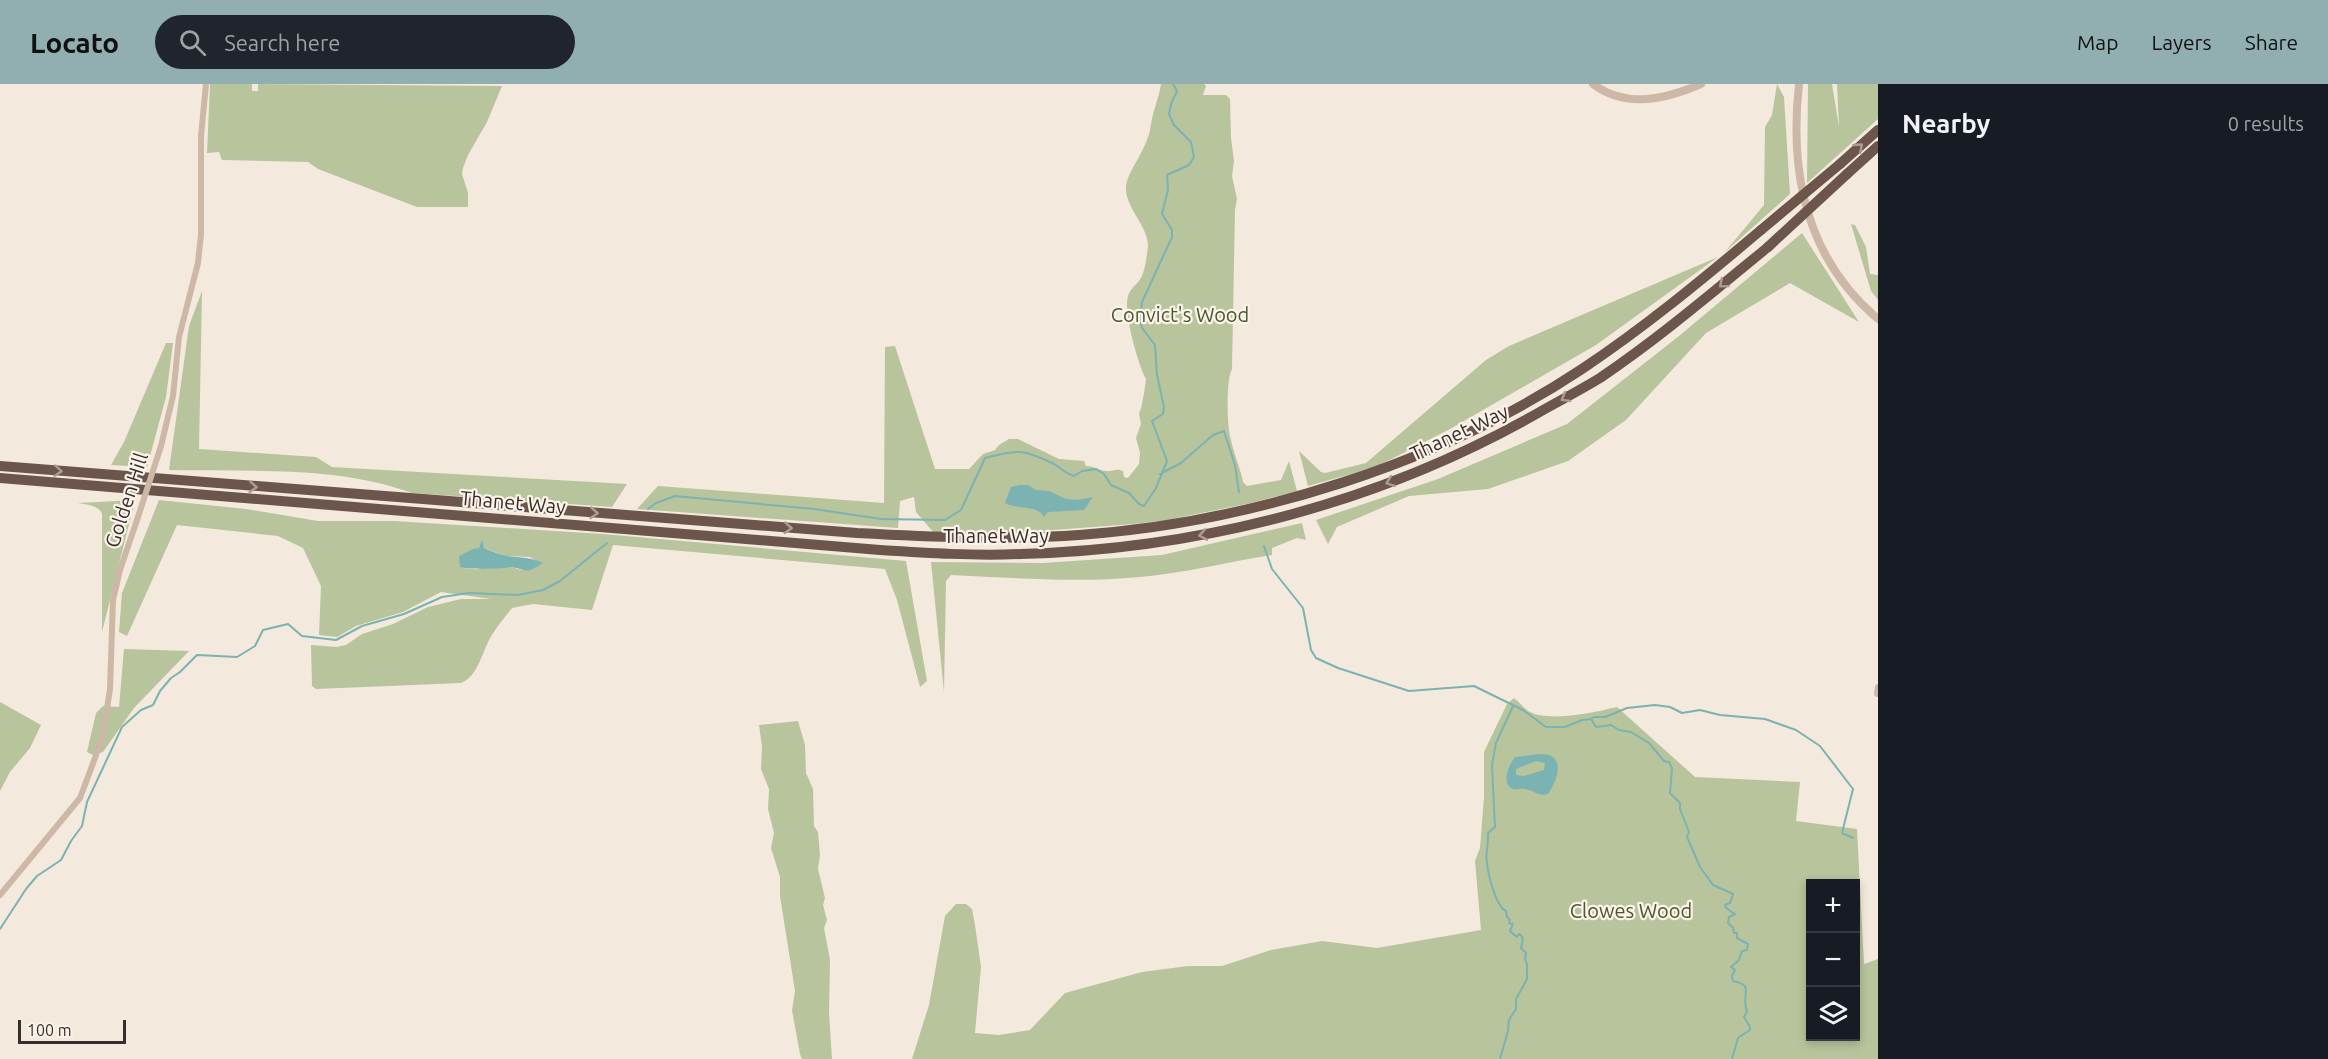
<!DOCTYPE html>
<html lang="en">
<head>
<meta charset="utf-8">
<style>
  body { margin:0; font-family:Ubuntu,sans-serif; background:#20242c; color:#f1f3f6 }
  .controls { position:absolute; right:18px; bottom:18px; display:grid; overflow:hidden; border-radius:0px; box-shadow:0 3px 9px #0003 }
  .controls button { width:54px; height:54px; display:grid; place-items:center; padding:0; border:0; border-bottom:2px solid #363941; background:#171b24; color:#f1f3f6; font:30px sans-serif }
  .scale { position:absolute; left:18px; bottom:15px; width:108px; box-sizing:border-box; padding-left:6px; border:3px solid #392d29; border-top:0; font-size:16px; line-height:21px; white-space:nowrap; color:#392d29; -webkit-text-stroke:4px #fbf3ea; paint-order:stroke }
  .list { margin:0; padding:0; list-style:none }
  h2 { display:flex; justify-content:space-between; align-items:center; height:78px; margin:0; padding:0 24px; font-size:26px }
  h2 small { font-size:20px; font-weight:400; color:#9ea1a6 }
  .icon { flex:none; width:33px; height:33px; fill:none; stroke:currentColor; stroke-width:2; stroke-linecap:round; stroke-linejoin:round }
  .map { position:relative; flex:none; width:1878px; height:975px; overflow:hidden }
  header { display:flex; align-items:center; gap:36px; box-sizing:border-box; height:84px; padding:0 30px; background:#91afb1; color:#111 }
  header strong { font-size:28px }
  nav { display:flex; gap:33px; margin-inline-start:auto; font-size:21px }
  .search { width:420px; height:54px; background:#20242c; display:flex; align-items:center; gap:15px; box-sizing:border-box; padding:0 21px; border-radius:33px; color:#9ea1a6; font-size:22px }
  main { display:flex }
  aside { flex:1; background:#171b24 }
  .map>svg:first-child { display:block }
  .green { fill:#b8c49c; fill-rule:evenodd }
  .water { fill:#7bb2b2; fill-rule:evenodd }
  .lines { fill:none; stroke-linecap:round; stroke-linejoin:round }
  .stream { stroke:#7bb2b2; stroke-width:2 }
  .minor { stroke:#cdb8a8; stroke-width:6 }
  .tertiary { stroke:#cdb8a8; stroke-width:8 }
  .trunk { stroke:#6c564c; stroke-width:10 }
  .minor-bridge { stroke:#cdb8a8; stroke-width:6 }
  .trunk-bridge { stroke:#6c564c; stroke-width:10 }
  .oneway { stroke:#ac9d93 }
  .labels { text-anchor:middle; dominant-baseline:central; stroke-width:4.5; stroke-linejoin:round; paint-order:stroke }
  .park-label { font-size:20px; fill:#49592b; stroke:#fbf3ea }
  .street-label { font-size:20px; fill:#392d29; stroke:#fbf3ea }
</style>
</head>
<body>
<header>
<strong>Locato</strong>
<div class="search"><svg class="icon" aria-label="search" viewBox="0 0 24 24"><circle cx="10" cy="10" r="6"/><path d="M15 15l6 6"/></svg>Search here</div>
<nav><a>Map</a><a>Layers</a><a>Share</a></nav>
</header>
<main>
<div class="map">
<svg width="1878" height="975" viewBox="0 0 1878 975">
  <rect width="100%" height="100%" fill="#f4e9dd"/>
  <!-- green -->
  <path class="green" d="M 210,0 L 252,0 L 252,7 L 258,7 L 258,0 L 502,2 L 487,38 L 468,71 L 463,84 L 462,90 L 468,109 L 468,123 L 417,123 L 318,85 L 308,78 L 222,76 L 219,68 L 207,69 Z
    M 1161,0 L 1204,0 L 1206,2 L 1203,11 L 1226,11 L 1230,15 L 1231,54 L 1234,77 L 1232,92 L 1237,115 L 1235,126 L 1232,285 C 1226,295 1227,340 1230,352 C 1233,368 1240,383 1243,398 L 1247,402 L 1281,396 L 1289,377 L 1297,407 L 1251,419 L 1167,436 L 1134,440 L 1001,450 L 934,449 L 916,428 L 914,413 L 900,417 L 898,444 L 637,425 L 658,402 L 884,419 L 885,263 L 895,262 L 935,385 L 969,385 L 983,370 L 995,366 L 999,361 L 1009,355 L 1018,355 L 1059,375 L 1084,377 L 1086,382 C 1094,382 1100,387 1107,387 C 1115,387 1116,384 1123,387 L 1124,393 L 1128,394 L 1139,380 L 1140,369 L 1136,354 L 1141,340 L 1139,330 C 1142,325 1145,303 1146,295 C 1138,281 1123,227 1128,212 C 1130,205 1135,202 1139,197 C 1145,190 1147,171 1148,162 C 1148,138 1118,119 1128,94 C 1134,80 1143,68 1148,53 C 1150,49 1150,44 1151,40 C 1153,26 1159,14 1161,0 Z
    M 1777,0 L 1784,13 L 1790,110 L 1725,168 L 1764,121 L 1765,43 L 1772,31 Z
    M 1808,0 L 1832,0 L 1839,43 L 1837,0 L 1878,0 L 1878,35 L 1807,99 Z
    M 1851,140 L 1855,141 L 1866,163 L 1870,190 L 1878,191 L 1878,216 L 1871,207 Z
    M 1802,149 L 1859,238 L 1790,199 L 1706,249 L 1626,336 L 1568,377 L 1488,405 L 1409,412 L 1337,443 L 1328,460 L 1316,436 L 1438,395 L 1567,340 L 1679,252 Z
    M 1718,173 L 1596,261 L 1450,345 L 1376,383 L 1308,402 L 1299,367 L 1321,388 L 1325,389 L 1366,379 L 1486,276 L 1509,262 Z
    M 202,207 L 199,365 L 316,373 L 332,383 L 627,400 L 612,423 L 412,409 C 336,381 249,388 169,386 L 189,242 Z
    M 166,259 L 173,259 L 166,313 L 147,383 L 111,381 L 124,358 Z
    M 135,416 L 102,548 L 102,430 C 99,421 87,421 78,419 Z
    M 159,416 L 246,425 L 318,437 L 394,437 L 603,450 L 906,477 L 927,597 L 920,603 L 897,516 L 885,485 L 613,461 L 592,526 L 533,520 L 512,524 C 505,533 498,541 492,551 C 482,566 479,592 461,599 L 316,605 L 312,602 L 311,561 L 336,563 L 346,561 L 362,550 L 393,540 L 428,523 L 461,515 L 491,515 L 441,508 L 403,528 L 356,542 L 337,553 L 319,551 L 321,502 L 303,464 L 278,452 L 177,441 L 127,552 L 119,548 L 122,509 ZM 481,457 L 483,457 L 484,464 L 506,472 L 530,473 L 541,480 C 535,484 530,487 523,486 C 518,486 515,483 509,483 C 495,483 473,488 461,483 L 459,472 L 479,464 Z
    M 1302,439 L 1306,456 L 1297,454 L 1272,464 L 1272,471 C 1227,478 1185,489 1140,493 C 1077,499 1014,494 951,491 L 946,497 L 944,608 L 931,478 L 1043,479 L 1162,471 Z
    M 124,565 L 189,567 L 134,624 L 103,668 L 93,671 L 87,668 L 96,629 L 103,622 L 119,623 Z
    M 1514,614 C 1519,618 1523,623 1528,627 C 1548,639 1596,628 1617,623 L 1695,693 L 1800,698 L 1796,737 L 1857,745 L 1864,880 L 1878,875 L 1878,975 L 912,975 L 929,921 L 945,832 L 956,820 L 966,820 L 972,825 L 975,841 L 981,883 L 975,949 L 999,951 L 1030,946 L 1065,909 L 1142,888 L 1188,882 L 1222,882 L 1271,866 L 1322,857 L 1377,864 L 1481,846 L 1475,777 L 1480,764 L 1484,713 L 1484,668 L 1507,620 ZM 1810,800 L 1856,800 L 1856,952 L 1810,952 Z
    M 0,618 L 41,641 L 30,664 L 10,688 L 0,707 Z
    M 798,637 L 805,661 L 806,689 L 813,705 L 814,742 L 818,748 L 820,771 L 818,785 L 825,814 L 823,821 L 827,836 L 824,844 L 830,876 L 829,928 L 832,975 L 802,975 L 800,970 L 792,926 L 795,907 L 780,812 L 780,793 L 771,764 L 774,749 L 768,725 L 769,705 L 761,685 L 762,662 L 759,641 Z"/>
  <!-- water -->
  <path class="water" d="M 1019,401 L 1028,401 L 1036,406 L 1049,407 L 1066,415 L 1078,416 L 1093,413 L 1084,426 L 1048,428 L 1044,433 C 1037,420 1017,426 1005,419 L 1011,403 Z
    M 481,457 L 483,457 L 484,464 C 492,467 500,471 508,472 C 521,474 531,473 543,479 C 523,492 529,485 510,483 C 503,485 469,486 460,483 L 459,472 L 473,465 L 479,464 Z
    M 1540,670 C 1567,670 1558,695 1548,710 C 1538,713 1534,706 1525,705 C 1520,704 1515,707 1511,704 C 1501,698 1510,679 1515,673 ZM 1536,677 L 1545,679 L 1544,686 L 1524,692 L 1516,691 L 1516,685 Z"/>
  <g class="lines">
    <!-- stream -->
    <path class="stream" d="M 1160,390 L 1181,379 L 1213,351 L 1224,347 L 1235,381 L 1239,408
      M 648,425 L 656,419 L 675,412 L 814,425 L 881,435 L 945,436 L 961,426 L 985,374 C 1017,365 1024,365 1054,380 C 1061,384 1066,390 1074,392 L 1082,387 L 1096,385 L 1104,390 L 1111,401 L 1129,409 L 1139,420 L 1144,422 L 1156,404 L 1167,377 L 1152,337 L 1163,330 L 1164,323 L 1157,291 L 1155,261 L 1142,244 L 1140,235 L 1142,218 L 1172,153 L 1172,146 L 1162,130 L 1168,106 L 1167,91 L 1189,81 L 1194,73 L 1191,58 L 1174,41 L 1169,30 L 1171,20 L 1177,7 L 1173,0
      M 1264,462 L 1272,485 L 1303,524 L 1311,566 L 1316,574 L 1338,584 L 1409,607 L 1474,602 L 1523,626 L 1546,643 L 1565,643 L 1582,636 L 1591,635 L 1596,643 L 1611,641 L 1619,646 L 1631,648 L 1649,659 L 1664,677 L 1669,678 L 1672,684 L 1670,709 L 1680,719 L 1680,725 L 1689,748 L 1687,753 L 1700,783 L 1713,801 L 1733,810 L 1730,819 L 1725,821 L 1726,824 L 1735,830 L 1729,833 L 1728,839 L 1733,844 L 1734,849 L 1737,849 L 1737,854 L 1748,860 L 1747,866 L 1742,867 L 1739,876 L 1731,883 L 1735,886 L 1732,892 L 1733,897 C 1756,901 1740,912 1747,927 L 1744,933 C 1755,950 1750,944 1738,954 L 1732,975
      M 1591,635 L 1594,633 L 1605,633 L 1627,624 L 1655,621 L 1670,623 L 1682,629 L 1700,626 L 1720,631 L 1765,635 L 1796,646 L 1820,662 L 1853,705 L 1842,749 L 1853,754
      M 0,845 L 26,805 L 37,792 L 61,776 L 71,757 L 82,742 L 87,718 L 122,643 L 141,626 L 153,621 L 160,607 L 171,594 L 180,588 L 197,571 L 237,573 L 255,562 L 263,546 L 288,540 L 302,552 L 336,556 L 362,542 L 404,530 L 442,513 L 469,509 L 518,511 L 543,506 L 560,497 L 607,459
      M 1500,975 L 1508,947 L 1509,936 L 1516,925 L 1516,915 L 1527,895 L 1527,880 L 1525,875 L 1526,869 L 1521,864 C 1522,859 1525,853 1519,850 L 1517,853 L 1510,847 L 1513,840 L 1509,839 L 1510,836 L 1507,833 L 1506,827 C 1496,823 1488,790 1487,779 C 1485,769 1489,759 1488,749 L 1495,743 L 1492,681 L 1496,659 L 1513,622"/>
    <!-- minor -->
    <path class="minor" d="M 161,362 L 173,312 L 179,253 L 198,179 L 201,150 L 201,52 L 206,0
      M 1877,610 L 1878,603
      M 0,811 L 80,714 L 95,674 L 103,650 L 110,605 L 113,516 L 120,486 L 138,433"/>
    <!-- tertiary -->
    <path class="tertiary" d="M 1593,0 C 1626,25 1666,15 1701,0
      M 1799,0 C 1789,90 1807,175 1878,235"/>
    <!-- trunk -->
    <path class="trunk" d="M 1840,80 L 1878,46
      M 1847,90 L 1878,62
      M 0,382 L 857,449 C 931,453 1005,456 1079,451 C 1249,439 1439,380 1582,285 C 1645,243 1703,195 1761,146
      M 0,394 L 880,466 C 927,469 974,472 1021,470 C 1205,465 1386,417 1545,325 C 1563,315 1582,305 1600,294 C 1659,254 1713,208 1768,163"/>
    <!-- minor-bridge -->
    <path class="minor-bridge" d="M 138,433 L 161,362"/>
    <!-- trunk-bridge -->
    <path class="trunk-bridge" d="M 1761,146 L 1840,80
      M 1768,163 L 1847,90"/>
  </g>
  <!-- one-way arrows -->
  <defs><path id="oneway-chevron" d="M-2-3.5L2.5 0L-2 3.5" fill="none" stroke-width="1.6" stroke-linecap="round" stroke-linejoin="round" transform="scale(1.5)"/></defs>
  <g class="oneway">
    <use href="#oneway-chevron" transform="translate(1859 63) rotate(-41)"/>
    <use href="#oneway-chevron" transform="translate(1723 200) rotate(140)"/>
    <use href="#oneway-chevron" transform="translate(1565 314) rotate(150)"/>
    <use href="#oneway-chevron" transform="translate(58 387) rotate(5)"/>
    <use href="#oneway-chevron" transform="translate(1390 398) rotate(159)"/>
    <use href="#oneway-chevron" transform="translate(253 403) rotate(4)"/>
    <use href="#oneway-chevron" transform="translate(594 429) rotate(4)"/>
    <use href="#oneway-chevron" transform="translate(788 444) rotate(4)"/>
    <use href="#oneway-chevron" transform="translate(1203 451) rotate(170)"/>
  </g>
  <g class="labels">
    <!-- park labels -->
    <g class="park-label">
      <text x="1180" y="230">Convict's Wood</text>
      <text x="1631" y="826">Clowes Wood</text>
    </g>
    <!-- street labels -->
    <g class="street-label">
      <text transform="translate(1459 348) rotate(-25)">Thanet Way</text>
      <text transform="translate(126 416) rotate(-72)">Golden Hill</text>
      <text transform="translate(513 418) rotate(5)">Thanet Way</text>
      <text x="996" y="451">Thanet Way</text>
    </g>
  </g>
</svg>
<div class="controls">
<button>+</button>
<button>−</button>
<button><svg class="icon" aria-label="layers" viewBox="0 0 24 24"><path d="M12 4l9 5-9 5-9-5zM3 14l9 5 9-5"/></svg></button>
</div>
<div class="scale">100 m</div>
</div>
<aside>
<h2>Nearby<small>0 results</small></h2>
<ul class="list">
</ul>
</aside>
</main>
</body>
</html>
